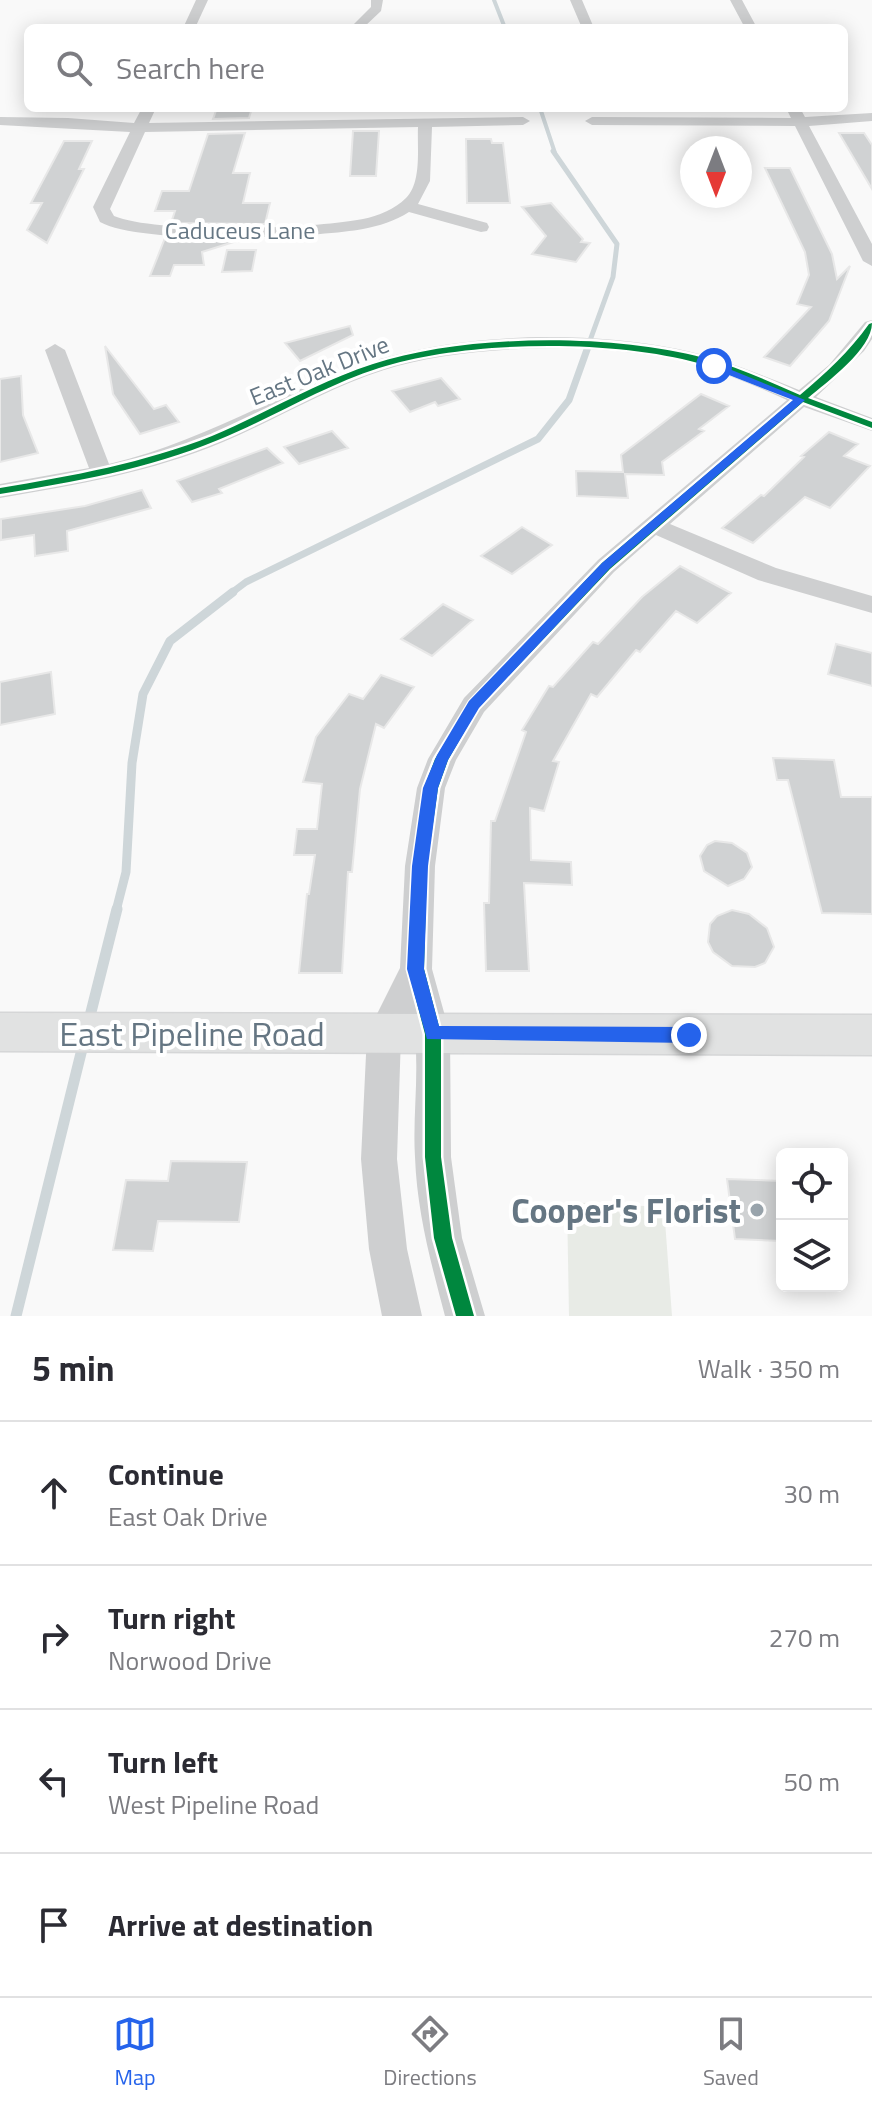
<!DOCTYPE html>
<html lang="en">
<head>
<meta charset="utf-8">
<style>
  body { margin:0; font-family:"Titillium Web",sans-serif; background:#f7f7f7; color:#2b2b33 }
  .controls { position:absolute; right:24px; bottom:24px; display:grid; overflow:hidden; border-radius:12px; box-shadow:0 4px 20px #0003 }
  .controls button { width:72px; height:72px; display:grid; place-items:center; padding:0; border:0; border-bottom:2px solid #e1e1e2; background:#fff; color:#2b2b33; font:40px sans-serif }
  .compass { position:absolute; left:680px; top:136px; width:72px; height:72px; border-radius:50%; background:#fff; box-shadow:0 4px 20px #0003; rotate:180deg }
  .stop { position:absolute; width:24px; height:24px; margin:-18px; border:6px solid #2563eb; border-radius:50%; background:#fff }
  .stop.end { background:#2563eb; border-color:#fff; box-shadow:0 2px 8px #0008 }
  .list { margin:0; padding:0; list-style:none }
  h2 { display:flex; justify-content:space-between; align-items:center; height:104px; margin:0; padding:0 32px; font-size:34px }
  h2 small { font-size:26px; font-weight:400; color:#7c7c81 }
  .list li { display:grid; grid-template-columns:52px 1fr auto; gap:24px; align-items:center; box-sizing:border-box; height:144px; padding:0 32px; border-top:2px solid #e1e1e2 }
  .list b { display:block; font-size:30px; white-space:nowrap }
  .list p { margin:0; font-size:26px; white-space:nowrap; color:#7c7c81 }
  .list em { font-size:26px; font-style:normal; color:#7c7c81 }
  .icon { flex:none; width:44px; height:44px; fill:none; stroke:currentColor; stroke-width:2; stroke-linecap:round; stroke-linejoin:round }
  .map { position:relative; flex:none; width:872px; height:1316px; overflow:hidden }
  .search { position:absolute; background:#fff; box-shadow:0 4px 20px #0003; left:24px; right:24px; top:24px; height:88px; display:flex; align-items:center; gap:20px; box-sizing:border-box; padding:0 28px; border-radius:12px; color:#7c7c81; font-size:30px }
  .sheet { height:680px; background:#fff }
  nav { display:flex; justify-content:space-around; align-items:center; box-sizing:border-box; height:112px; border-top:2px solid #e1e1e2; background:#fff; font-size:22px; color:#7c7c81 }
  nav a { display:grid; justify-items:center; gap:4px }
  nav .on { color:#2563eb }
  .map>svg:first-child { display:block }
  .green { fill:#e8ebe6 }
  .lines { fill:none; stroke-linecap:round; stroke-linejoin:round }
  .stream-far4 { stroke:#ced6d9; stroke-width:4 }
  .stream-far3 { stroke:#ced6d9; stroke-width:5 }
  .stream-far2 { stroke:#ced6d9; stroke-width:7 }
  .stream-far1 { stroke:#ced6d9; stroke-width:9 }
  .stream { stroke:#ced6d9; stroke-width:11 }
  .building { fill:#d0d2d3; stroke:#e8e8e8; stroke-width:2 }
  .major-casing { stroke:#d5d6d7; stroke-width:3 }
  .minor { fill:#cecfd0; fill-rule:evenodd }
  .major { fill:#e1e2e2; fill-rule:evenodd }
  .cycleway-casing { stroke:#fff; stroke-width:5 }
  .cycleway { fill:#00873e; fill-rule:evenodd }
  .route { fill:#2563eb }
  .poi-dot { fill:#99a4ac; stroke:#fff; stroke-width:3 }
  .labels { text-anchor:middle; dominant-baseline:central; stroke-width:8; stroke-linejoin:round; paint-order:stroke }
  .far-street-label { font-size:24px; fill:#657683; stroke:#fff }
  .near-street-label { font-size:34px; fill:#657683; stroke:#fff }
  .near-poi-label { font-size:34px; font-weight:bold; fill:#657683; stroke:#fff; text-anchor:end }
</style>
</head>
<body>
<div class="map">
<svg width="872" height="1316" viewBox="0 0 872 1316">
  <rect width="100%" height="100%" fill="#f9f9f9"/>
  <!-- green -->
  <path class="green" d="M 567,1202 L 664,1207 L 672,1316 L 569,1316 Z"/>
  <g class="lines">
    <!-- stream-far4 -->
    <path class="stream-far4" d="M 494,0 L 505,28
      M 540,108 L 555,153"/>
    <!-- stream-far3 -->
    <path class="stream-far3" d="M 553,151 L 617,244 L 613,277 L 588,346"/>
    <!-- stream-far2 -->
    <path class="stream-far2" d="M 230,594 L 246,582 L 538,439 L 569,400 L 589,344"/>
    <!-- stream-far1 -->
    <path class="stream-far1" d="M 116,911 L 126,872 L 132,763 L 143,694 L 170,641 L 233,592"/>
    <!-- stream -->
    <path class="stream" d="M 88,1024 L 117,909
      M 16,1316 L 84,1041"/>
  </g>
  <!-- building -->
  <path class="building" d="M 217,108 L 252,108 L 249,118 L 213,119 Z
    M 353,131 L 379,131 L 376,176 L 350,176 Z
    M 245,133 L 233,173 L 250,173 L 243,203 L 270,203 L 265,224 L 171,223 L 175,211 L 155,211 L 162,191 L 189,191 L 208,134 Z
    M 839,133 L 864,133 L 872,145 L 872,189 Z
    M 466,139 L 491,139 L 492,143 L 503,143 L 510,203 L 467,203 Z
    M 64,141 L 92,141 L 79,169 L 84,169 L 47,243 L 27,230 L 42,203 L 31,203 Z
    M 765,168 L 790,168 L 832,254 L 837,279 L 850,266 L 829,321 L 790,366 L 764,357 L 811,307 L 797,304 L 809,275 L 805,252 Z
    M 551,203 L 583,239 L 581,242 L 590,243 L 576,262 L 532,254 L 546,236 L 522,207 Z
    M 165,238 L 188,240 L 240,240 L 202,252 L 204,265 L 174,265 L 170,276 L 150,276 Z
    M 227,250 L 256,250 L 252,271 L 222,272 Z
    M 350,326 L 353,335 L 300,361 L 285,343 Z
    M 105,346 L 154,409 L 166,405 L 179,422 L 140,434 L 113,394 Z
    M 21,376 L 23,415 L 38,453 L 0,462 L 0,379 Z
    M 441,378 L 460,399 L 438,406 L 435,402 L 410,412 L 392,391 Z
    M 701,394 L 729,406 L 699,429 L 704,431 L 662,462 L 664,475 L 625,474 L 628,498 L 577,496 L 576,471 L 623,472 L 621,455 Z
    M 332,431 L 348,448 L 299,464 L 284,447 Z
    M 829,432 L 858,444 L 844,456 L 870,466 L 830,508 L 805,497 L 753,543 L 722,528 L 761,495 L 764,496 L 804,457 L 801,456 Z
    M 267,448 L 283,463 L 219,489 L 222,493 L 192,502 L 177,481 Z
    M 142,490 L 151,508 L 67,531 L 68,551 L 35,556 L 34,535 L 1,540 L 1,519 L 85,506 Z
    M 522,527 L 552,545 L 512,574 L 481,556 Z
    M 680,566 L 731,593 L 697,623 L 676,611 L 640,652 L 636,650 L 597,697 L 591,694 L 553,761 L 559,762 L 544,811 L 530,808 L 531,860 L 571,862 L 572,885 L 524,883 L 529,971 L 486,971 L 484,903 L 489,903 L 491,821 L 495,821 L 526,732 L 522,730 L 549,686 L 553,687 L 593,642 L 598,644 L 642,597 Z
    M 443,604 L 473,620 L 432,656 L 401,639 Z
    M 836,644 L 872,653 L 872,686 L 828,674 Z
    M 51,672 L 55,714 L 0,725 L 0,682 Z
    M 381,675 L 414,687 L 384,728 L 376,724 L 360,789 L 352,872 L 348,872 L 342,973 L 299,973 L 307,894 L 309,894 L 315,855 L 294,855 L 297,829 L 317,829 L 322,784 L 303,782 L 316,737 L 349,694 L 363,699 Z
    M 773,758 L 834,760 L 841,797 L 872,797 L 872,914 L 822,913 L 788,780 L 777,780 Z
    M 715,841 L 732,843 L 747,853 L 752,867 L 744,879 L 728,886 L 704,871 L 700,856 L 707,845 Z
    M 732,910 L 749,914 L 767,928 L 774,947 L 765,963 L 755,967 L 732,966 L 713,952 L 708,942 L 710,924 L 717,916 Z
    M 171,1161 L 247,1162 L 239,1222 L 158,1221 L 153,1251 L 113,1250 L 126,1180 L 168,1181 Z
    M 727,1179 L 782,1181 L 782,1241 L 735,1239 Z"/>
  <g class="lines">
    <!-- major casing -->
    <g class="major-casing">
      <path id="major" d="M 0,1013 L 872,1015 L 872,1055 L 0,1051 Z"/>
    </g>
    <!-- minor -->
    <path class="minor" d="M 196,0 L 208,0 L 195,28 L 183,28 Z
      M 371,0 L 383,0 L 381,11 L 363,28 L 350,28 L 371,7 Z
      M 570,0 L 582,0 L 594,28 L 582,28 Z
      M 730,0 L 742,0 L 757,28 L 745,28 Z
      M 142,108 L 156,108 L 149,123 L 523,117 L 530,121 L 523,125 L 432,127 L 430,181 L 418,204 L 487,223 L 489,227 L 487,231 L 481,232 L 409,212 C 395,221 379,226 363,229 C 314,238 141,245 100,222 L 93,207 L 130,132 L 0,125 L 0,117 L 68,118 L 134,123 ZM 418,127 C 417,148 422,182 406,198 C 395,209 378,216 363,219 C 313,229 158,234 114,216 L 110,209 L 145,132 Z
      M 786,108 L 800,108 L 805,117 L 872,113 L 872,121 L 809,126 L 872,244 L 872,266 L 863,261 L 795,126 L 592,125 L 585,121 L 592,117 L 791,118 Z
      M 872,320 L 872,339 L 864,351 L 816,397 L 872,418 L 872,431 L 804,407 L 670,524 L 776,568 L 872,596 L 872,613 L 758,580 L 656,535 L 614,572 L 484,712 L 456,760 L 445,788 L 435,866 L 432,969 L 450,1034 L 451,1157 L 462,1238 L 485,1316 L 445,1316 C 431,1263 417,1212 415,1157 C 412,1110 422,1060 411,1014 L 401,1035 L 397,1159 L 407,1249 L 422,1316 L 382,1316 L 369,1249 L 361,1159 L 367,1034 L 400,968 L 405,866 L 417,788 L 428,759 L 464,698 L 598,560 L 787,400 C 758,387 728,374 697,365 C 612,341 468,343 384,370 C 328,388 277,419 223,442 C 152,472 76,485 0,498 L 0,484 L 89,468 L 45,350 L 55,344 L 65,350 L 109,464 C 198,443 264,401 347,370 C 444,333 576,329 678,349 C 720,358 760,374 799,390 L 829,365 L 865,322 Z"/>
    <!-- major -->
    <use href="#major" class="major"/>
    <!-- cycleway casing -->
    <g class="cycleway-casing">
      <path id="cycleway" d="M 872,323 C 872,349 827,382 808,398 L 872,422 L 872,428 L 803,402 L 610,569 L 478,708 L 448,760 L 438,788 L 427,866 L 424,969 L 441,1034 L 441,1157 L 452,1238 L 474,1316 L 456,1316 L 434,1238 L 425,1157 L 425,1034 L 408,969 L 413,866 L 424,788 L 435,759 L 470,702 L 602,563 L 795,399 C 763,386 732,372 698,363 C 612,339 465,340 379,368 C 323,386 272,418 218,440 C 148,469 74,482 0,494 L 0,488 C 72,476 144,463 212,436 C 266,413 317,382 373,364 C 465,334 610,333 704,358 C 737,367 769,381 800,395 C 826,373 849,352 869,324 Z"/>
    </g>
    <!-- cycleway -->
    <use href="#cycleway" class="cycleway"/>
  </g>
  <!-- route -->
  <path class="route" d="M 711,364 L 717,364 L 805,400 L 610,568 L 479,708 L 448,760 L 438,788 L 428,866 L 424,969 L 439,1026 L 689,1027 L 695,1029 L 698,1035 L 695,1040 L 689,1043 L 427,1039 L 407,969 L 412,866 L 423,788 L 437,755 L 469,701 L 602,563 L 793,400 L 711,368 Z"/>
  <!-- markers -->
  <circle class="poi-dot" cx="757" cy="1210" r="8"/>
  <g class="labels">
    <!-- far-street labels -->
    <g class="far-street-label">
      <text x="240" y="230">Caduceus Lane</text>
      <text transform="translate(319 370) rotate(-22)">East Oak Drive</text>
    </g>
    <!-- near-street labels -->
    <g class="near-street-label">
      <text x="192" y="1033">East Pipeline Road</text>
    </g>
    <!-- near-poi labels -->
    <g class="near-poi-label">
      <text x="741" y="1210">Cooper's Florist</text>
    </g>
  </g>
</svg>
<div class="controls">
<button><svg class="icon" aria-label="locate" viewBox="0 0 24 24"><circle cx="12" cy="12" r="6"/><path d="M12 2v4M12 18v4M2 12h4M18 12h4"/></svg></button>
<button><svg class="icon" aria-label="layers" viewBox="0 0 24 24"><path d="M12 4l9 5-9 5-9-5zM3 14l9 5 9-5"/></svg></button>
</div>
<svg class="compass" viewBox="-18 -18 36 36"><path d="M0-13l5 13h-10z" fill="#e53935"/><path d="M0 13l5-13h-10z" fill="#7c7c81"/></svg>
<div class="stop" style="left:714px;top:366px"></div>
<div class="stop end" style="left:689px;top:1035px"></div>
<div class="search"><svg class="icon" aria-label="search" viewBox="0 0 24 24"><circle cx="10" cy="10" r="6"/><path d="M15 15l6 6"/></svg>Search here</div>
</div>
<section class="sheet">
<h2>5 min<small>Walk · 350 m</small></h2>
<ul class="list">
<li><svg class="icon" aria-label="ahead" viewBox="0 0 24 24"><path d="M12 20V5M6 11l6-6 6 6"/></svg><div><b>Continue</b><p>East Oak Drive</p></div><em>30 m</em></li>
<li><svg class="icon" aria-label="right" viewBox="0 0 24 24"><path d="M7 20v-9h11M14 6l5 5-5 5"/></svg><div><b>Turn right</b><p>Norwood Drive</p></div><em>270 m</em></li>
<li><svg class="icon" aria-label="left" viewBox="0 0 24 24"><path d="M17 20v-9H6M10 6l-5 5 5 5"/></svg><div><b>Turn left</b><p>West Pipeline Road</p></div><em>50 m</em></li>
<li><svg class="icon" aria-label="arrive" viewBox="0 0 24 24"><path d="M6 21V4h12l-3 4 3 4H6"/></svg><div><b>Arrive at destination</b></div></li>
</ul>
</section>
<nav>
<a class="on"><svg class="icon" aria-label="map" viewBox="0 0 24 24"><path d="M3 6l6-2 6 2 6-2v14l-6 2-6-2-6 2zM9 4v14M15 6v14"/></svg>Map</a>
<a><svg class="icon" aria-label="directions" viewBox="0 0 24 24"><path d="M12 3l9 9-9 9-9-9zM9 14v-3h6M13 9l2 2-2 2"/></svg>Directions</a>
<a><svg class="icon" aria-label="saved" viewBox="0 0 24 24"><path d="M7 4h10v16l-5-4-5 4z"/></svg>Saved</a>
</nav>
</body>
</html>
